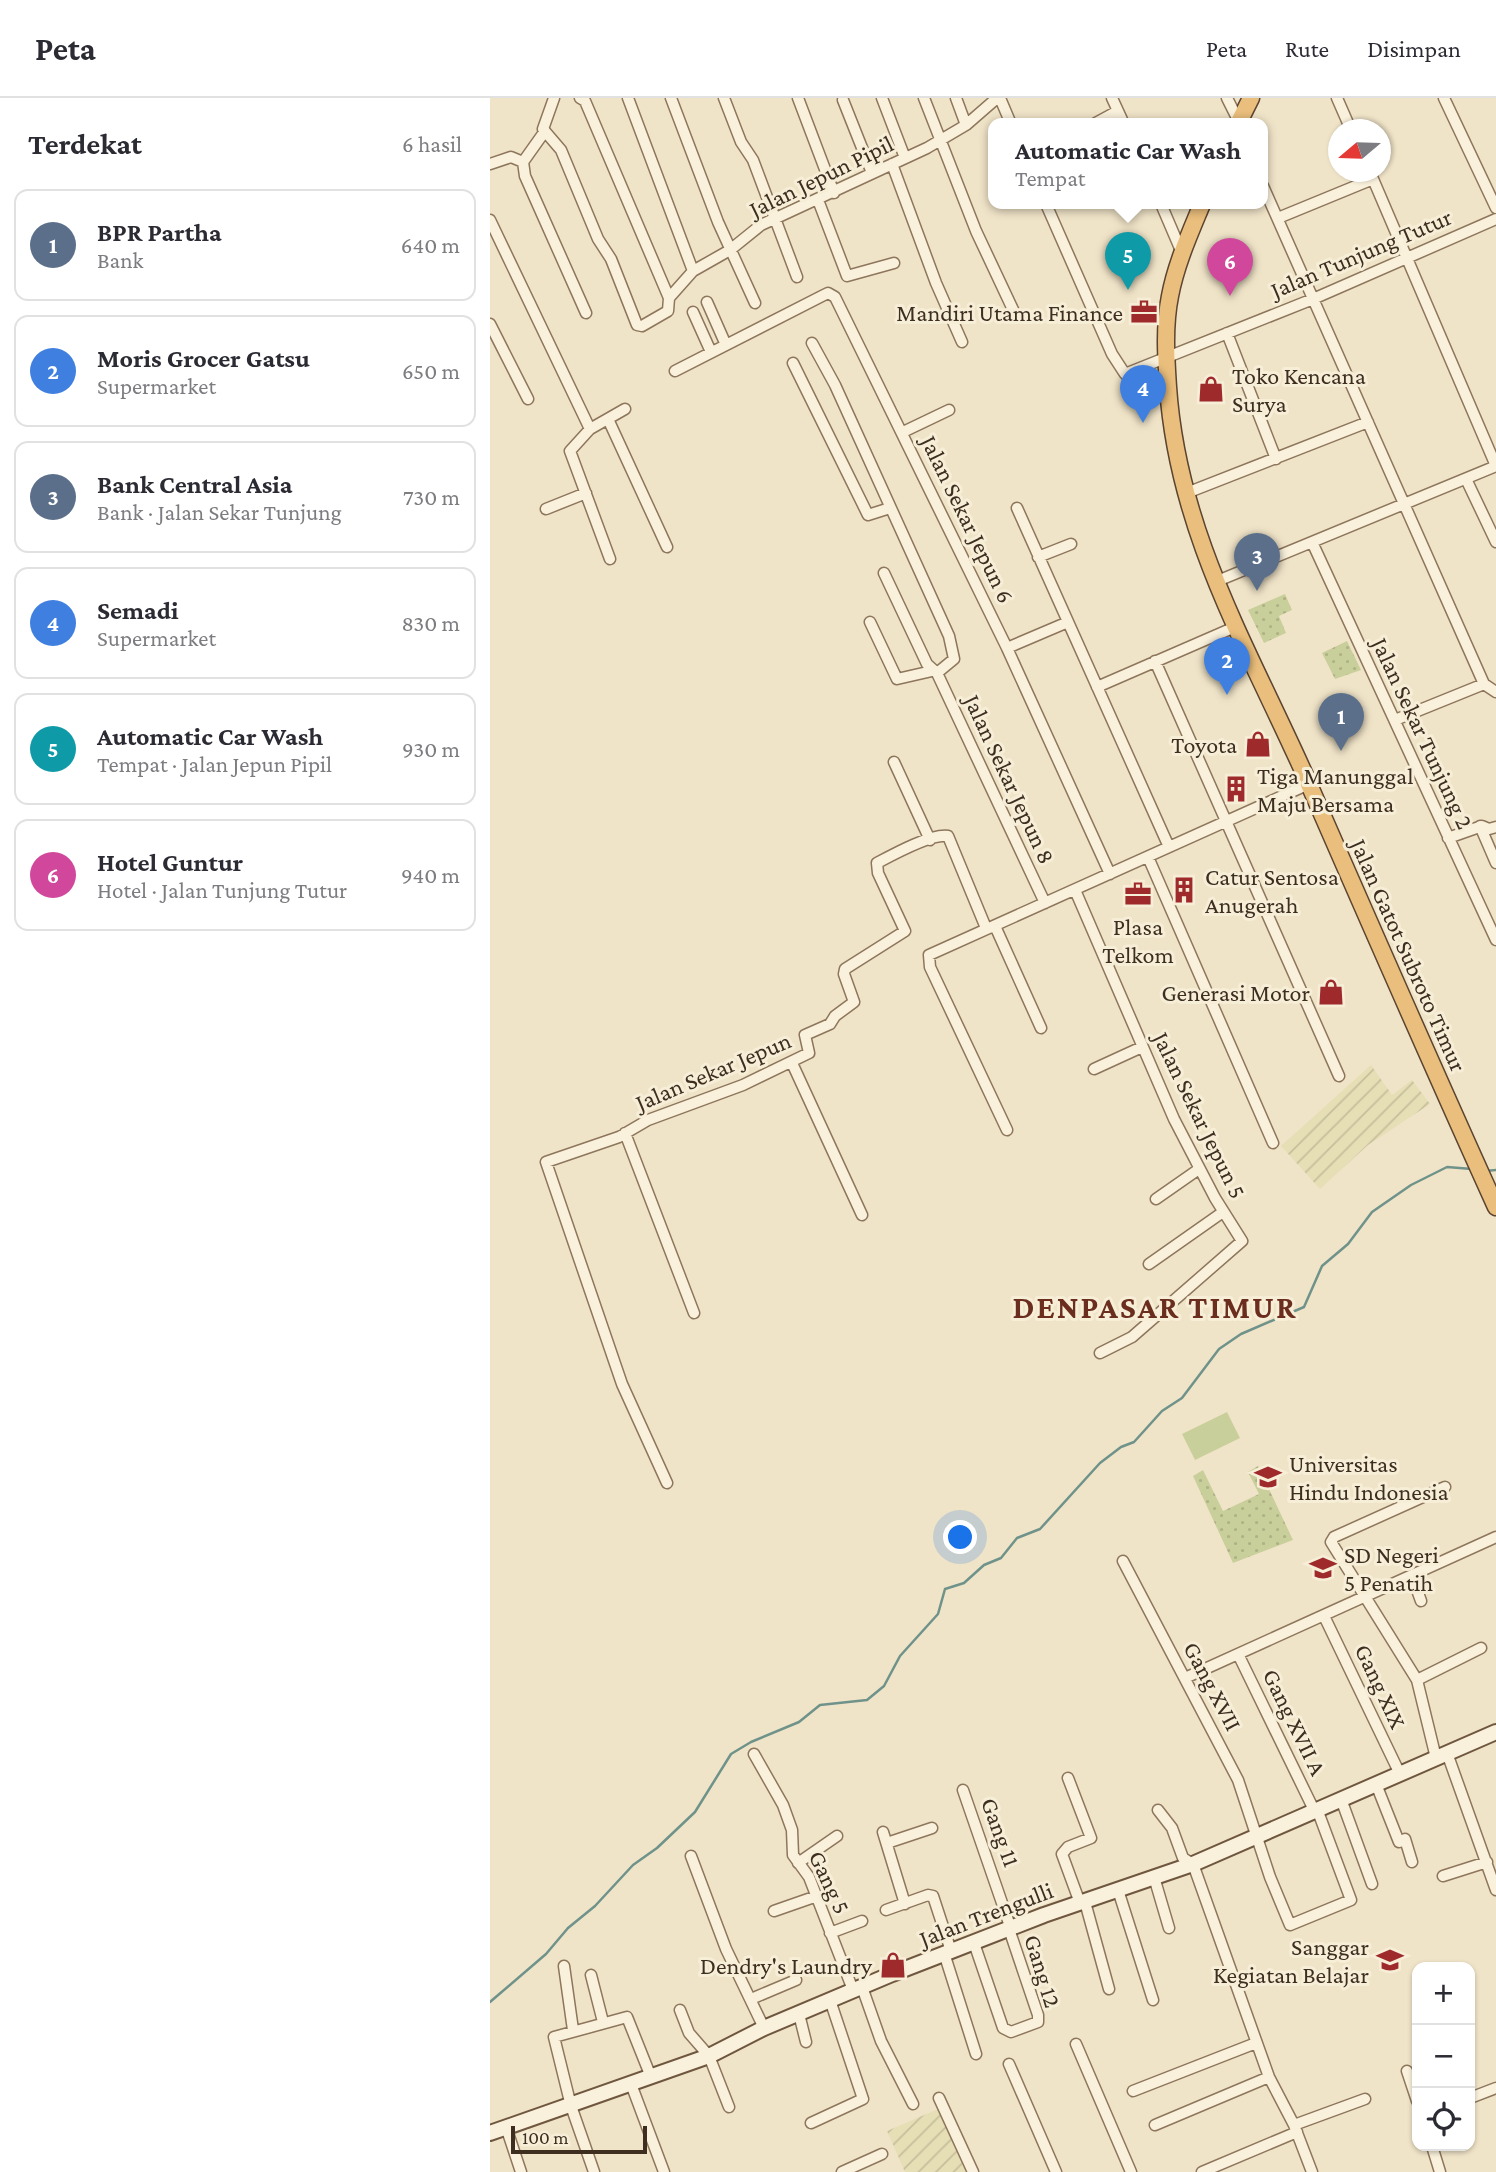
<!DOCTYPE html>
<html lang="id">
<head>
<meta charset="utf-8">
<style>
  body { margin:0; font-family:"Crimson Pro",serif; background:#f2f2f3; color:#2b2b33 }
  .controls { position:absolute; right:21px; bottom:21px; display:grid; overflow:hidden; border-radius:14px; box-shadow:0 2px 5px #0004 }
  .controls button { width:63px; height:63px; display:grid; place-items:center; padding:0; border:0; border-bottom:2px solid #e1e1e2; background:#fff; color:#2b2b33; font:35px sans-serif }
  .compass { position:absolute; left:838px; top:21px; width:63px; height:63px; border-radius:50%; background:#fff; box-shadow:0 2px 5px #0004; rotate:251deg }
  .scale { position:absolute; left:21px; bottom:18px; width:136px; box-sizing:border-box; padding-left:7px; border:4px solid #3d2e20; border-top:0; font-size:19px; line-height:24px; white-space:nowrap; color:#3d2e20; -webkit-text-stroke:5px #f7eed8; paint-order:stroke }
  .you { position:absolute; left:471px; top:1440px; width:24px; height:24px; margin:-18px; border:5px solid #fff; border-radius:50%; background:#1a73e8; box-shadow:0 0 0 10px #1a73e833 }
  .badge { display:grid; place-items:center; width:46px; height:46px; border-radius:50%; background:#9e2a2b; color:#fff; font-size:23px; font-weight:700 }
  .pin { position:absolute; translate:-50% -58px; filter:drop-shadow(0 2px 4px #0008) }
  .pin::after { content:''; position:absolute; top:37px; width:24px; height:21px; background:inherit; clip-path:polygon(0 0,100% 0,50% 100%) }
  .popup { position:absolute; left:498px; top:20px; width:280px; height:91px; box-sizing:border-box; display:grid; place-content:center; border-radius:14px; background:#fff; filter:drop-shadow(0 2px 5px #0005); font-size:23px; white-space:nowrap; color:#7c7c81 }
  .popup b { font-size:26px; color:#2b2b33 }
  .popup::after { content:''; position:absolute; left:50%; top:100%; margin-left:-14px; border:14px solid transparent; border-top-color:#fff }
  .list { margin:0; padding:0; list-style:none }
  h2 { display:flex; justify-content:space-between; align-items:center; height:91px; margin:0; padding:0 28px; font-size:30px }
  h2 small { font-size:23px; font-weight:400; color:#7c7c81 }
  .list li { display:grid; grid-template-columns:46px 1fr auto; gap:21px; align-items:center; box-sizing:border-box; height:112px; margin:0 14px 14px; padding:0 14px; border:2px solid #e1e1e2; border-radius:14px }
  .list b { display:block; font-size:26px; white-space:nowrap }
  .list p { margin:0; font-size:23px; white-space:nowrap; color:#7c7c81 }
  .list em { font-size:23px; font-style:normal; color:#7c7c81 }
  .icon { flex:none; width:38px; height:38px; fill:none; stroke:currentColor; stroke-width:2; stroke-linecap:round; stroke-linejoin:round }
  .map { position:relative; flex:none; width:1006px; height:2074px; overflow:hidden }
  header { display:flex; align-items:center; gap:42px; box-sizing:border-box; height:98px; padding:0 35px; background:#fff; border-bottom:2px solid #e1e1e2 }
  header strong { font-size:33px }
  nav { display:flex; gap:38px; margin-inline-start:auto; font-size:24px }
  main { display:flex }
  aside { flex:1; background:#fff }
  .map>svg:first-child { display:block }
  .farmland { fill:url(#farmland-furrows) }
  .grass { fill:url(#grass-dots) }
  .garden { fill:#c9cf9b }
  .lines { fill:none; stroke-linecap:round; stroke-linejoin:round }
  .stream { stroke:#6f938a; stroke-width:2.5 }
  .minor-casing { stroke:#8d765c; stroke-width:13 }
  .secondary-casing { stroke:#6f573f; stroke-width:18 }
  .trunk-casing { stroke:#5b4430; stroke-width:19 }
  .minor { stroke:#faf1dc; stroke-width:10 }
  .secondary { stroke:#faf1dc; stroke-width:14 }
  .trunk { stroke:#eabe7c; stroke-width:16 }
  .labels { text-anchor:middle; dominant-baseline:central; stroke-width:6; stroke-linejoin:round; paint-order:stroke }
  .street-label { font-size:24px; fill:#3d2e20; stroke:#f7eed8 }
  .poi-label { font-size:24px; fill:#3d2e20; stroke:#f7eed8; text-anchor:end }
  .district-label { font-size:32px; font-weight:bold; letter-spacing:2px; fill:#6b2e1e; stroke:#f7eed8 }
</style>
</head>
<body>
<header>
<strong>Peta</strong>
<nav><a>Peta</a><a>Rute</a><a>Disimpan</a></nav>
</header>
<main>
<aside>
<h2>Terdekat<small>6 hasil</small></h2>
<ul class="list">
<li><span class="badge" style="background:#5c6f8a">1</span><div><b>BPR Partha</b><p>Bank</p></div><em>640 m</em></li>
<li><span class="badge" style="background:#3f7fe0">2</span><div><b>Moris Grocer Gatsu</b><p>Supermarket</p></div><em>650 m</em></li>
<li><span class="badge" style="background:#5c6f8a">3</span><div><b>Bank Central Asia</b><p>Bank · Jalan Sekar Tunjung</p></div><em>730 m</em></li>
<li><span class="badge" style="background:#3f7fe0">4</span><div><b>Semadi</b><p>Supermarket</p></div><em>830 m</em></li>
<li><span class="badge" style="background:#0f9aa8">5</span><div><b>Automatic Car Wash</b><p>Tempat · Jalan Jepun Pipil</p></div><em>930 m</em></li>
<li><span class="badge" style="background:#d1479c">6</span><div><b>Hotel Guntur</b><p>Hotel · Jalan Tunjung Tutur</p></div><em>940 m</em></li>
</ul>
</aside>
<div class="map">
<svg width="1006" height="2074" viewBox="0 0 1006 2074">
  <defs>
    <pattern id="farmland-furrows" width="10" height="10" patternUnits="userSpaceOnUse" patternTransform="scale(1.75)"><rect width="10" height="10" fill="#e6deb5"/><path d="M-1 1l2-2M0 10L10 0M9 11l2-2" fill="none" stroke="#c6bf9b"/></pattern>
    <pattern id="grass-dots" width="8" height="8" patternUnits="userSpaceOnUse" patternTransform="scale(1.75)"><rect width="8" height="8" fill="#c9cf9b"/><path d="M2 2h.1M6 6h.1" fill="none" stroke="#aeb285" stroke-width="1.8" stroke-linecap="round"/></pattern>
  </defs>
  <rect width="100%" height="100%" fill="#f0e4c8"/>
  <!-- farmland -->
  <path class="farmland" d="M 881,967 L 902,997 L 922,982 L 940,1006 L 878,1047 L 830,1091 L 791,1048 Z
    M 448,2011 L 476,2074 L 415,2074 L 397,2033 Z"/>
  <!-- grass -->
  <path class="grass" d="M 795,496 L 802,512 L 789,518 L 796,535 L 774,545 L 758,512 Z
    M 857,543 L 871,572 L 845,581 L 832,555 Z
    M 768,1368 L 803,1442 L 743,1465 L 703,1378 L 713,1372 L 733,1413 L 769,1396 L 758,1374 Z"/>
  <!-- garden -->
  <path class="garden" d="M 737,1314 L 750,1340 L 705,1362 L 692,1336 Z"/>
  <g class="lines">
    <!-- stream -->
    <path class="stream" d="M 995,1073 L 1006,1072
      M 0,1904 L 56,1856 L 78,1830 L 105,1808 L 143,1767 L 167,1750 L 205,1714 L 241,1656 L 261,1644 L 309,1624 L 330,1607 L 377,1602 L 394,1588 L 410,1558 L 448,1516 L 455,1491 L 474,1485 L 494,1467 L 511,1460 L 527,1440 L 550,1431 L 610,1365 L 631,1349 L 644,1344 L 672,1313 L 692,1300 L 729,1251 L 751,1236 L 814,1209 L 832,1168 L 858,1146 L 882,1114 L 921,1087 L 957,1069 L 982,1071"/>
    <!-- minor casing -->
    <g class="minor-casing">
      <path id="minor" d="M 64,0 L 53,31 L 71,52 L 108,141 L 121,161 L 147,227 L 152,228 L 178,213 L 179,200 L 95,3 L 90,0
        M 138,0 L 203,173
        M 181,0 L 228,124 L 265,205
        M 234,0 L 251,44 L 263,62 L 307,179
        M 308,0 L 344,95
        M 392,0 L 415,60
        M 434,0 L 486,133 L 526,218
        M 466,0 L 476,27
        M 510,0 L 521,26
        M 622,0 L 634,26
        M 737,0 L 749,24
        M 847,0 L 861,32
        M 954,0 L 1006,110
        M 353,2 L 382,75
        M 604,26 L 628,13
        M 55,33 L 33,64 L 35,78 L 96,215
        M 0,66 L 21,59 L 33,64
        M 402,66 L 446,185 L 472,244
        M 880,74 L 1006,368
        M 773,88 L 994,586 L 1006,594
        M 328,102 L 357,178 L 404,165
        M 556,106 L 622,256 L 635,276 L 823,201 L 1006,121
        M 671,106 L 692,155
        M 788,120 L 883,81
        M 0,122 L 100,331
        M 179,200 L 203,173 L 240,152 L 271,127 L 437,50 L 476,27 L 507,0
        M 217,204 L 236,247
        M 203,214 L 221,254
        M 0,226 L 38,301
        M 737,235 L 786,361
        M 322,245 L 345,287 L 459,538 L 464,561 L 447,575
        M 303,265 L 378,417 L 400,410
        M 185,273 L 332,198 L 338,195 L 345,199 L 517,550 L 620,776
        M 118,321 L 177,449
        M 413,334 L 459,312
        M 976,381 L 1006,444
        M 694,396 L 878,324
        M 527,410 L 679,749
        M 56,411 L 96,395
        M 822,444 L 1006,842
        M 548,459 L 581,446
        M 120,461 L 80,353 L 100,331 L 135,311
        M 394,475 L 437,566 L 447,575 L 555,805
        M 725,484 L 1006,368
        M 380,524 L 407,581 L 442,573
        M 517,550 L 578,524
        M 665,563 L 849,978
        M 607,589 L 745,529
        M 905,622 L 994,586
        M 404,664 L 440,742
        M 990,728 L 1006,765
        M 958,740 L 992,728 L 999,731 L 1006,729
        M 658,759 L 783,1045
        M 585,792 L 684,1021 L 725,1100 L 752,1143 L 642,1239 L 610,1255
        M 505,828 L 551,930
        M 302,965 L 372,1117
        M 604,971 L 652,949
        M 517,1032 L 440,869 L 439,857 L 819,686
        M 135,1035 L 204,1215
        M 666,1101 L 709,1071
        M 659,1166 L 733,1114
        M 177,1385 L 132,1286 L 56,1064 L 129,1039 L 158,1022 L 253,987 L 319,955 L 315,937 L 340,926 L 345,918 L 364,904 L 354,876 L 355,871 L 415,833 L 388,775 L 387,765 C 402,757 442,735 458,738 L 496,830
        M 633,1463 L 748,1682 L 780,1779 L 800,1827 L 861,1802 L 827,1711
        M 922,1478 L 931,1503
        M 834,1518 L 910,1676
        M 748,1556 L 824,1712
        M 695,1580 L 1006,1439
        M 927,1582 L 991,1550
        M 957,1655 L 1006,1792
        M 264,1656 L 293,1707 L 302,1732 L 303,1757 L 319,1779 L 363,1892
        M 946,1660 L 927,1582 L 841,1444 L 844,1439 L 955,1389
        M 578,1680 L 601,1740 L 578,1749 L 572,1756 L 590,1805
        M 886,1686 L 909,1744 L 915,1741 L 922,1764
        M 473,1692 L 521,1831
        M 851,1701 L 882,1786
        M 668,1712 L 682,1730 L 693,1760 L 703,1766 L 779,1979 L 804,2027 L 822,2074
        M 393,1734 L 415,1806
        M 397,1745 L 442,1730
        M 201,1758 L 236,1851 L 274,1930
        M 308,1765 L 347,1738
        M 953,1778 L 997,1764
        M 664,1779 L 679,1830
        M 628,1792 L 663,1902
        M 595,1804 L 619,1891
        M 396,1812 L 438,1797 L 443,1798 L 461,1853
        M 284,1813 L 327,1798
        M 340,1835 L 372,1823
        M 484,1845 L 513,1930 L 521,1934 L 548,1924 L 548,1917 L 519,1831
        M 454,1855 L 486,1956
        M 74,1868 L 83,1932
        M 101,1877 L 113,1924
        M 372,1889 L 391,1943 L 423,2006
        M 261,1901 L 306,1882
        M 190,1912 L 199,1935 L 219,1958 L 239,2009
        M 309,1916 L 316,1944
        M 586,1946 L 641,2074
        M 519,1966 L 566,2074
        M 917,1973 L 927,2003
        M 141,1986 L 174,2074
        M 643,1993 L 766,1945
        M 449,2000 L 483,2074
        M 980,2000 L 1006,1990
        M 321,2025 L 373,2001 L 340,1902
        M 665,2027 L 779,1979
        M 804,2027 L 875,2001
        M 16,2029 L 31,2074
        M 942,2048 L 950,2074
        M 104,2074 L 81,2008 L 64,1939 L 137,1919 L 161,1979
        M 352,2074 L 392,2056
        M 712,2074 L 807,2034"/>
    </g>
    <!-- secondary casing -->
    <g class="secondary-casing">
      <path id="secondary" d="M 0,2035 L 219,1958 L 274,1930 L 402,1876 L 554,1817 L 703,1766 L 1006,1634"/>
    </g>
    <!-- trunk casing -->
    <g class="trunk-casing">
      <path id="trunk" d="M 748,26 L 761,0
        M 712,106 C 700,135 686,166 680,198 C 674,228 676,259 678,289 C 688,436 760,553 818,684 C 880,826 942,968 1006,1109"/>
    </g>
    <!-- minor -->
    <use href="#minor" class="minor"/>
    <!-- secondary -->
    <use href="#secondary" class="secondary"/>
    <!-- trunk -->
    <use href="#trunk" class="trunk"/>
  </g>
  <!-- icons -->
  <defs>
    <g id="office-bare" transform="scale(2.1)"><path d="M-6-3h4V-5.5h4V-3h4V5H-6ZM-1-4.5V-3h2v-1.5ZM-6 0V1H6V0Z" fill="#9e2a2b" stroke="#f7eed8" stroke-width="2.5" paint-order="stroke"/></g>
    <g id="shop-bare" transform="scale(2.1)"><path d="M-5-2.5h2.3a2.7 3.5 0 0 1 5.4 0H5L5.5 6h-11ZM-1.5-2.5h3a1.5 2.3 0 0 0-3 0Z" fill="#9e2a2b" stroke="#f7eed8" stroke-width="2.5" paint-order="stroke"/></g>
    <g id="building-bare" transform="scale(2.1)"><path d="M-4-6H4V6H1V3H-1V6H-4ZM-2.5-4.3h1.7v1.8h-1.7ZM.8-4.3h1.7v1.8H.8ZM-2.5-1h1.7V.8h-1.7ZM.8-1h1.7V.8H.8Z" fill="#9e2a2b" stroke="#f7eed8" stroke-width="2.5" paint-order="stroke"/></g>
    <g id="university-bare" transform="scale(2.1)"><path d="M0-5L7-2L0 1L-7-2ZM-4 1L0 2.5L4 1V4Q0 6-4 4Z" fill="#9e2a2b" stroke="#f7eed8" stroke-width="2.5" paint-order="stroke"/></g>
    <g id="school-bare" transform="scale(2.1)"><path d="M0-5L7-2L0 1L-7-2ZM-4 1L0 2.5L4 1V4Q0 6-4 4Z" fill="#9e2a2b" stroke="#f7eed8" stroke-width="2.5" paint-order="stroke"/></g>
  </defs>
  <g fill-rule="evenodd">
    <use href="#office-bare" x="654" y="214"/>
    <use href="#shop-bare" x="721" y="291"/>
    <use href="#shop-bare" x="768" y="646"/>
    <use href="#building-bare" x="746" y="691"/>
    <use href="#building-bare" x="694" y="792"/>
    <use href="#office-bare" x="648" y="796"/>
    <use href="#shop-bare" x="841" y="894"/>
    <use href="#university-bare" x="778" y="1379"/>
    <use href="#school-bare" x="833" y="1470"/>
    <use href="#school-bare" x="900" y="1862"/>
    <use href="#shop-bare" x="403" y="1867"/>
  </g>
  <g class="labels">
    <!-- street labels -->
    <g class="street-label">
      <text transform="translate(331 78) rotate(-26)">Jalan Jepun Pipil</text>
      <text transform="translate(871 155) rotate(-23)">Jalan Tunjung Tutur</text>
      <text transform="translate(478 421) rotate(64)">Jalan Sekar Jepun 6</text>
      <text transform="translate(933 635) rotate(65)">Jalan Sekar Tunjung 2</text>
      <text transform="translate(520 681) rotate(65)">Jalan Sekar Jepun 8</text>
      <text transform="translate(919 857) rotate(66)">Jalan Gatot Subroto Timur</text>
      <text transform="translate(223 973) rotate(-23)">Jalan Sekar Jepun</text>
      <text transform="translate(710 1017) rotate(64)">Jalan Sekar Jepun 5</text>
      <text transform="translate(723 1588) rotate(62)">Gang XVII</text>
      <text transform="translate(891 1588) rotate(65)">Gang XIX</text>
      <text transform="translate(805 1624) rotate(64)">Gang XVII A</text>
      <text transform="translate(511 1734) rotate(70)">Gang 11</text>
      <text transform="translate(340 1784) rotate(65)">Gang 5</text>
      <text transform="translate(496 1816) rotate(-21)">Jalan Trengulli</text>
      <text transform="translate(553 1873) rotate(73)">Gang 12</text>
    </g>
    <!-- poi labels -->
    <g class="poi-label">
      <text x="633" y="214">Mandiri Utama Finance</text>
      <text x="742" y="277" text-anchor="start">Toko Kencana<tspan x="742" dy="28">Surya</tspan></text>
      <text x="747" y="646">Toyota</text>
      <text x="767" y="677" text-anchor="start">Tiga Manunggal<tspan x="767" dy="28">Maju Bersama</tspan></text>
      <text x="715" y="778" text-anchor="start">Catur Sentosa<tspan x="715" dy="28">Anugerah</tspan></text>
      <text x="648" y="828" text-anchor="middle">Plasa<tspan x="648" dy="28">Telkom</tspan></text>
      <text x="820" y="894">Generasi Motor</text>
      <text x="799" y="1365" text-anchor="start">Universitas<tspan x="799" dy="28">Hindu Indonesia</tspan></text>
      <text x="854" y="1456" text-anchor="start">SD Negeri<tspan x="854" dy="28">5 Penatih</tspan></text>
      <text x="879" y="1848">Sanggar<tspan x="879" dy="28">Kegiatan Belajar</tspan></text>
      <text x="382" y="1867">Dendry's Laundry</text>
    </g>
    <!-- district labels -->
    <g class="district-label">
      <text x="665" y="1209">DENPASAR TIMUR</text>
    </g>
  </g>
</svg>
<div class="controls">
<button>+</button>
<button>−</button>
<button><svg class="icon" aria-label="locate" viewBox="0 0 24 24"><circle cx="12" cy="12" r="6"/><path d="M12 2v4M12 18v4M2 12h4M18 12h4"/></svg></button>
</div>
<svg class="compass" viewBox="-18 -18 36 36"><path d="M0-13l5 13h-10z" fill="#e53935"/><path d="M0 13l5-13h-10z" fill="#7c7c81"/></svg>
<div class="scale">100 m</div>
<div class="you"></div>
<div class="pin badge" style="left:851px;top:653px;background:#5c6f8a">1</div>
<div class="pin badge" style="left:737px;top:597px;background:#3f7fe0">2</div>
<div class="pin badge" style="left:767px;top:493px;background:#5c6f8a">3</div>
<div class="pin badge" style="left:653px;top:325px;background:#3f7fe0">4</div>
<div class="pin badge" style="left:638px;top:192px;background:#0f9aa8">5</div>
<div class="popup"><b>Automatic Car Wash</b>Tempat</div>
<div class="pin badge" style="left:740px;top:198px;background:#d1479c">6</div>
</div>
</main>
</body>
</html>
